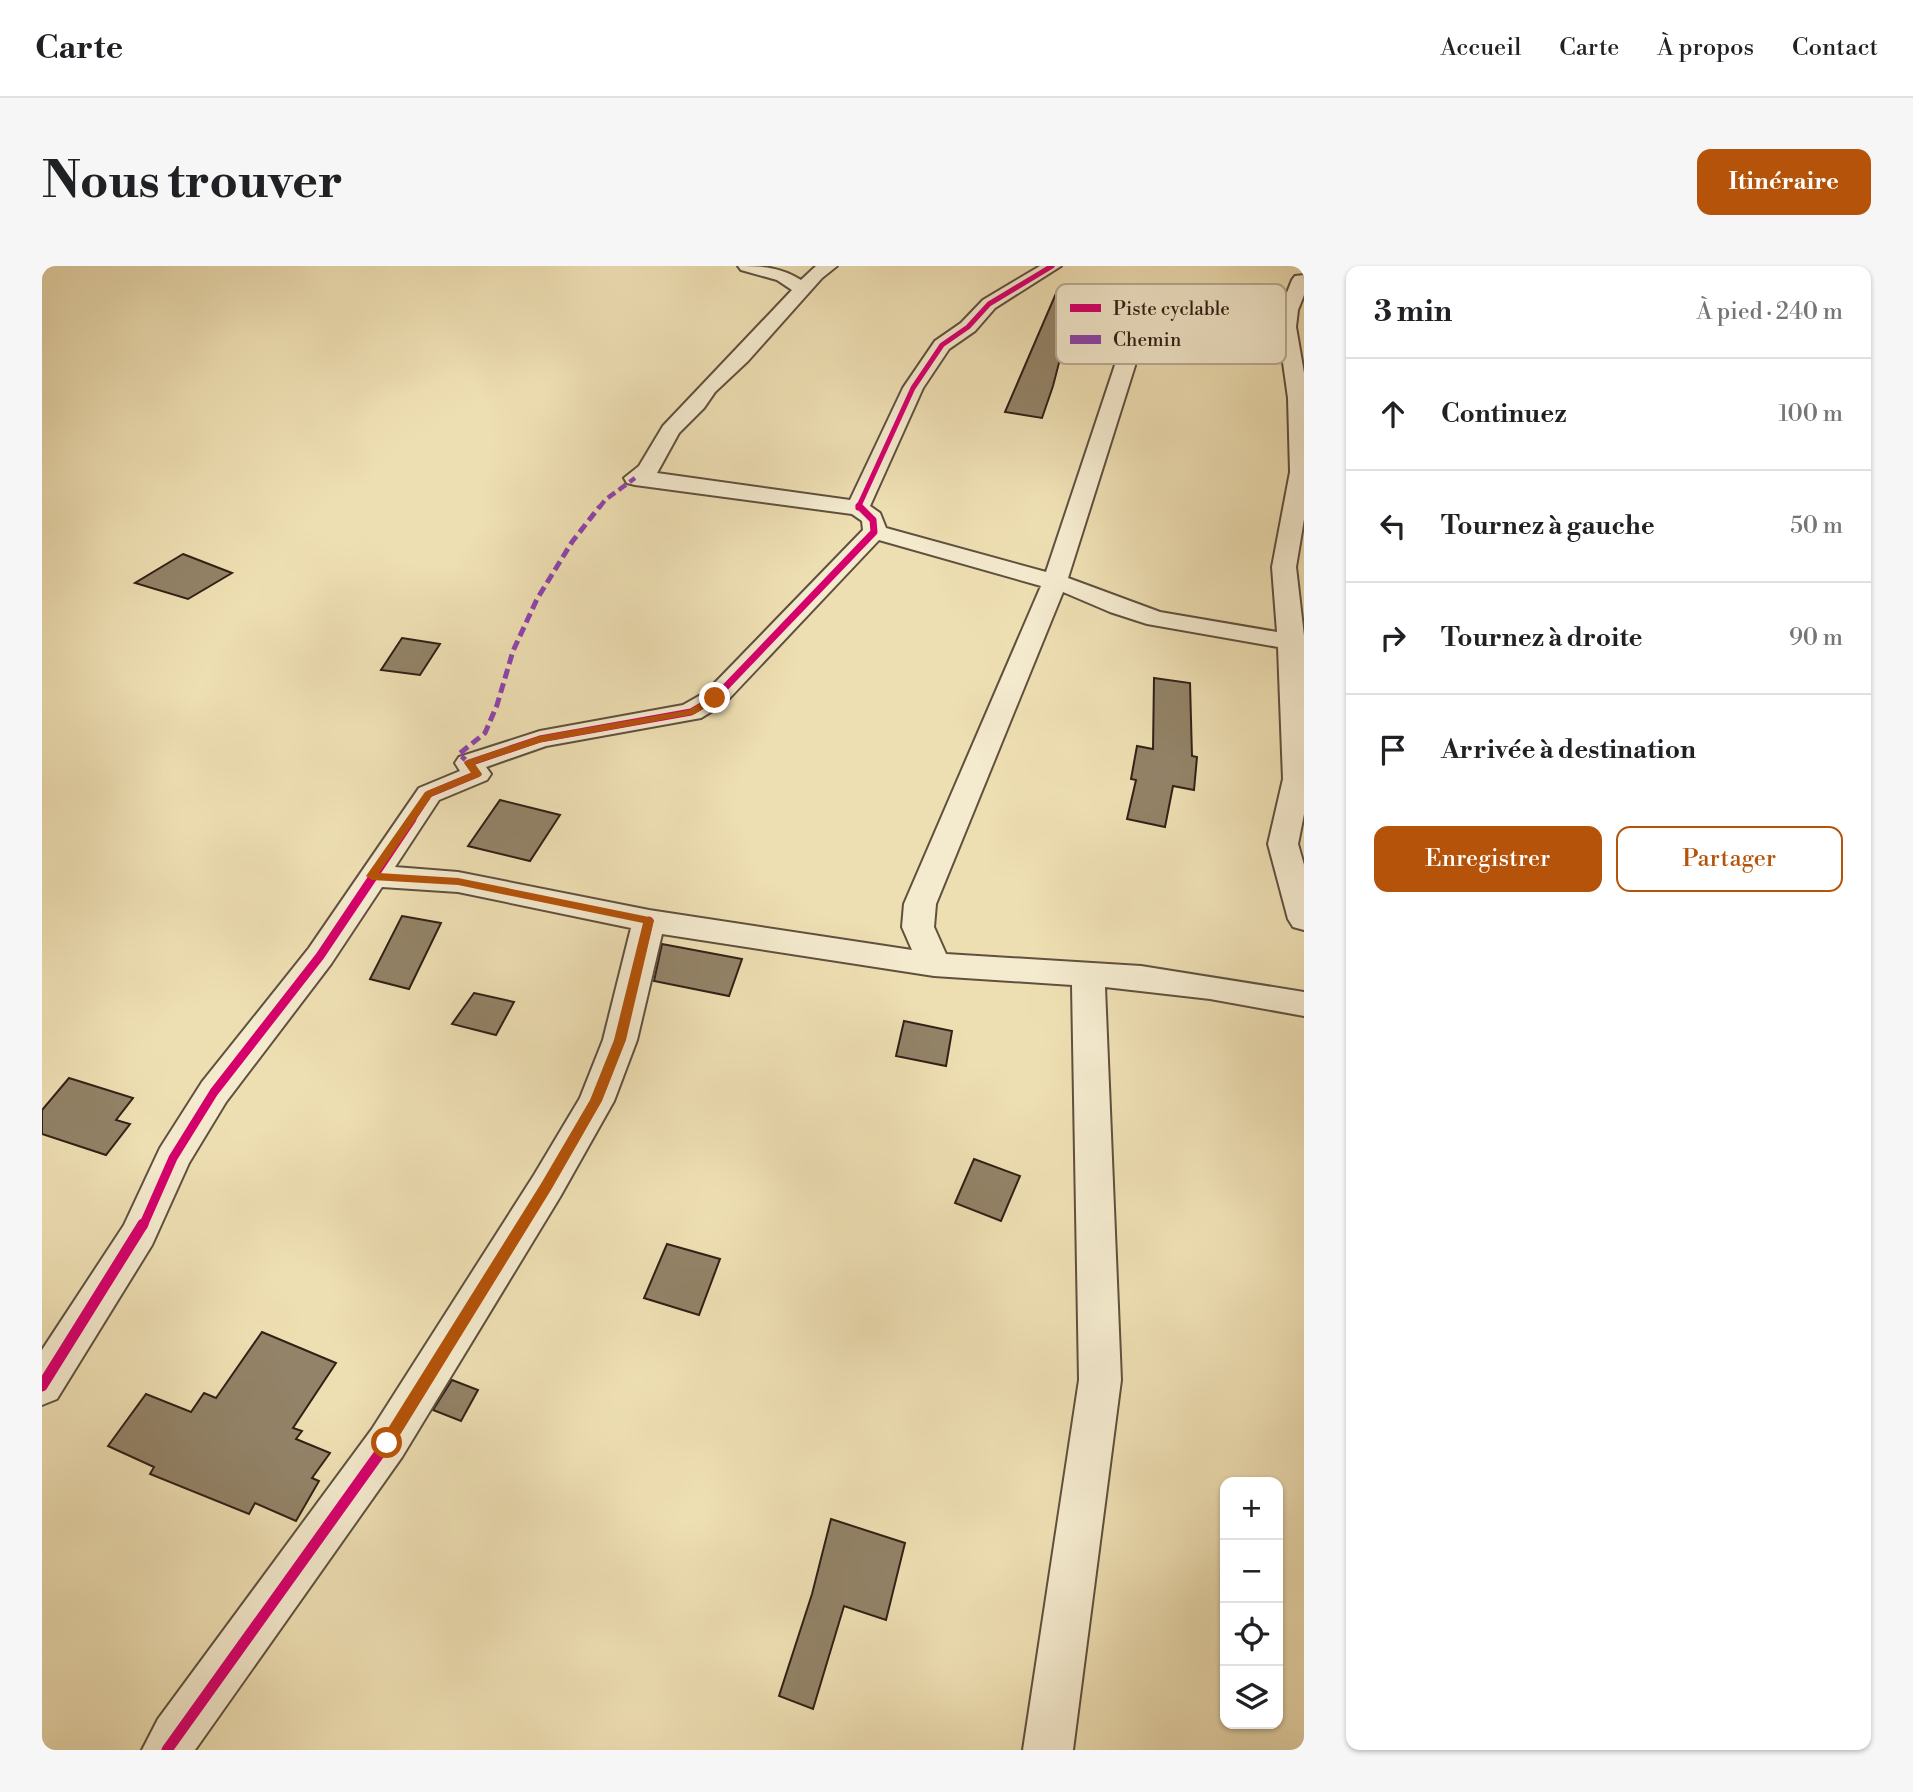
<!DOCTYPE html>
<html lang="fr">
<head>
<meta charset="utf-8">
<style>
  body { margin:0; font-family:"Libre Bodoni",serif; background:#f6f6f6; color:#202124 }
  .controls { position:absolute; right:21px; bottom:21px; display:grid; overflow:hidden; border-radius:14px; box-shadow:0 2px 5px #0004 }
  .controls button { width:63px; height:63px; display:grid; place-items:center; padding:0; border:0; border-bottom:2px solid #e0e0e0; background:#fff; color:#202124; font:35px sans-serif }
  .stop { position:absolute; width:21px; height:21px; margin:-16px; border:5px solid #b45309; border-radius:50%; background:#fff }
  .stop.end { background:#b45309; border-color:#fff; box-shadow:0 2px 7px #0008 }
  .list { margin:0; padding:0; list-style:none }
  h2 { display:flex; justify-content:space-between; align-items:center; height:91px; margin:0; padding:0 28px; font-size:30px }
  h2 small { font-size:23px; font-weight:400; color:#757577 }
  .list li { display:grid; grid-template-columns:46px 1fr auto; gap:21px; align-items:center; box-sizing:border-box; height:112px; padding:0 28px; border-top:2px solid #e0e0e0 }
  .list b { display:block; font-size:26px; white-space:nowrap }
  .list em { font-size:23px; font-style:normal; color:#757577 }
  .actions { display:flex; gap:14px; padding:21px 28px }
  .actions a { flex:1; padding:16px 0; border:2px solid #b45309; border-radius:14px; text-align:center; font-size:24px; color:#b45309 }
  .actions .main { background:#b45309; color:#fff }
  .icon { flex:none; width:38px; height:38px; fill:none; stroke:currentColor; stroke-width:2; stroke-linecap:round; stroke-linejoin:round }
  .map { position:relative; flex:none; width:1262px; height:1484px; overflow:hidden; border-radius:14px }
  header { display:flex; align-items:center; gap:42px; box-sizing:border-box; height:98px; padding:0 35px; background:#fff; border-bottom:2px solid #e0e0e0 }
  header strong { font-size:33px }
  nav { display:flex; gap:38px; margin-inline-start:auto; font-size:24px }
  .intro { display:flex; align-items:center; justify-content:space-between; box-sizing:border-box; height:168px; padding:0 42px }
  h1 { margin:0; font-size:49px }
  .button { padding:18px 32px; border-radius:14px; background:#b45309; color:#fff; font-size:24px; font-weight:700 }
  main { display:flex; gap:42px; padding:0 42px }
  aside { flex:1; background:#fff; border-radius:14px; box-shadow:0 2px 5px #0004 }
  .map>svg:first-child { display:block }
  .building { fill:#938368; stroke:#312017; stroke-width:2 }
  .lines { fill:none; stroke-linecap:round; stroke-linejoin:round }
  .minor-casing { stroke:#60503e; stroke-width:4 }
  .minor { fill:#f4eace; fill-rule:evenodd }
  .quiet-far1 { stroke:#8e44ad; stroke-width:4.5; stroke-dasharray:9 4.5; stroke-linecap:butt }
  .quiet { stroke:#8e44ad; stroke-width:5; stroke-dasharray:10 5; stroke-linecap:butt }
  .cycleway-far3-casing { stroke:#f4eace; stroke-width:8 }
  .cycleway-far2-casing { stroke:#f4eace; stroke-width:10 }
  .cycleway-far1-casing { stroke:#f4eace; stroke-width:13 }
  .cycleway-casing { stroke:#f4eace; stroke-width:16 }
  .cycleway-far3 { stroke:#d6006c; stroke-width:5 }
  .cycleway-far2 { stroke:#d6006c; stroke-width:7 }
  .cycleway-far1 { stroke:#d6006c; stroke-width:9 }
  .cycleway { stroke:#d6006c; stroke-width:11 }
  .route { fill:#b45309 }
  .key { fill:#f4eace; stroke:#baad97; stroke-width:2 }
  .key-label { font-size:19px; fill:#312017 }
</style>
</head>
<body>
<header>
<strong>Carte</strong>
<nav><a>Accueil</a><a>Carte</a><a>À propos</a><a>Contact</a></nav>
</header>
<div class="intro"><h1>Nous trouver</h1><a class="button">Itinéraire</a></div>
<main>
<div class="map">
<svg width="1262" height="1484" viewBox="0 0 1262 1484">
  <rect width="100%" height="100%" fill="#eedfb3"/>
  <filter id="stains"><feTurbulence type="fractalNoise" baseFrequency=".00286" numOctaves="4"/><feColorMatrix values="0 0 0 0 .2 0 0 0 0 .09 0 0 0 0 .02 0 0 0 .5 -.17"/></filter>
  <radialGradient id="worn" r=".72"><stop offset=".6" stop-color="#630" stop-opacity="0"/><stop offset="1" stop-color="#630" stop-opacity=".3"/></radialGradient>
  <!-- building -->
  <path class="building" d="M 1015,25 L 1034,31 L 1011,120 L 1000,152 L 963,146 Z
    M 141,288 L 190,307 L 146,333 L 93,317 Z
    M 360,372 L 398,378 L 378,409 L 339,404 Z
    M 1112,412 L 1148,417 L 1150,490 L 1155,491 L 1152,524 L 1131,520 L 1123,561 L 1085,553 L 1094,514 L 1089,513 L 1095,480 L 1111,483 Z
    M 458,534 L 518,549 L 488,595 L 426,580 Z
    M 360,650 L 399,657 L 367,723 L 328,713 Z
    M 620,678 L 700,693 L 687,730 L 612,715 Z
    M 432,727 L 472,736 L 454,769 L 410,758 Z
    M 862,755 L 910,765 L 904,800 L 854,790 Z
    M 27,812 L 91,832 L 74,854 L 88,858 L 64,889 L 0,868 L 0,844 Z
    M 932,893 L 978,910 L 959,955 L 913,937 Z
    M 625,978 L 678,993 L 657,1049 L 602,1032 Z
    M 220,1066 L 294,1097 L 251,1162 L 260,1165 L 254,1173 L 288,1187 L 270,1212 L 277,1215 L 254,1255 L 213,1237 L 207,1248 L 108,1208 L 112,1201 L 66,1180 L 104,1128 L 149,1146 L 162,1127 L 174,1132 Z
    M 410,1114 L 436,1124 L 419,1155 L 391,1144 Z
    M 789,1253 L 863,1277 L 844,1354 L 802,1340 L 771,1443 L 737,1430 L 770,1328 Z"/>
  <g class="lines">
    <!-- minor casing -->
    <g class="minor-casing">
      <path id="minor" d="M 696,0 C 720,0 739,1 759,14 L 774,0 L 795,0 L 780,12 L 706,95 L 673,126 L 662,142 L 637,167 L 615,207 L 808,234 L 861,122 L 893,75 L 919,57 L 941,34 L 998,0 L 1019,0 L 953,42 L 933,65 L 907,83 L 881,122 L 828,240 L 838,247 L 844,262 L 1004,306 L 1077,87 L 1080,83 L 1094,83 L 1097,87 L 1026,312 L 1118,346 L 1235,366 L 1230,301 L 1248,206 L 1246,132 L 1236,61 L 1238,44 L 1250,14 L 1253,10 L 1262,9 L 1262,29 L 1256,44 L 1254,61 L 1262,107 L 1262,253 L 1254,301 L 1262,370 L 1262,548 L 1256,578 L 1262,599 L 1262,664 L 1251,661 L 1246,653 L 1226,578 L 1241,513 L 1236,381 L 1105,358 L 1068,346 L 1021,326 L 894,638 L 892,661 L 904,688 L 1099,700 L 1262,726 L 1262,750 L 1168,733 L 1063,721 L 1079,1114 L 1031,1484 L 981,1484 L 1037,1114 L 1030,719 L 892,710 L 620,668 L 595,774 L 572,835 L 518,931 L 360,1191 L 153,1484 L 100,1484 L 116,1453 L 330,1163 L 492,909 L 538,832 L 561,774 L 589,662 L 416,626 L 340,621 L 289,698 L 184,836 L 147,897 L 110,979 L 15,1133 L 0,1139 L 0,1084 L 82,959 L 118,882 L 160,816 L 267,682 L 377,522 L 418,505 L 413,497 L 417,491 L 498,465 L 641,439 L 664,426 L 821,264 L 820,255 L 810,248 L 593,219 L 585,217 L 582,212 L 597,200 L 621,160 L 750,24 L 735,14 L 699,4 ZM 837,274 L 999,320 L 862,638 L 860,661 L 870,684 L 607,644 L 416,606 L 353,601 L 397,534 L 445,514 L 449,508 L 444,501 L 504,480 L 659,452 L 682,438 Z"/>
    </g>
    <!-- minor -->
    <use href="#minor" class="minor"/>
    <!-- quiet-far1 -->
    <path class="quiet-far1" d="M 557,242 L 563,234 L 593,212"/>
    <!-- quiet -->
    <path class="quiet" d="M 427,497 L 417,488 L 443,467 L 455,439 L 471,385 L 495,333 L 530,276 L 558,240"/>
    <!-- cycleway-far3 casing -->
    <g class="cycleway-far3-casing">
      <path id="cycleway-far3" d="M 816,242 L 871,122 L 900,79 L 926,61 L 947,38 L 1010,0"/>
    </g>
    <!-- cycleway-far2 casing -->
    <g class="cycleway-far2-casing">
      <path id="cycleway-far2" d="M 369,555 L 387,528 L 435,508 L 427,497 L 498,473 L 649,446 L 673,432 L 832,266 L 831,254 L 817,240"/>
    </g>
    <!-- cycleway-far1 casing -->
    <g class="cycleway-far1-casing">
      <path id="cycleway-far1" d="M 101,960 L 131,892 L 172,826 L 278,690 L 370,553
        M 480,960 L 554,835 L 578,774 L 607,655"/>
    </g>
    <!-- cycleway casing -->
    <g class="cycleway-casing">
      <path id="cycleway" d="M 0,1120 L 101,958
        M 125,1484 L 345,1177 L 481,958"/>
    </g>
    <!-- cycleway-far3 -->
    <use href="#cycleway-far3" class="cycleway-far3"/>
    <!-- cycleway-far2 -->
    <use href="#cycleway-far2" class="cycleway-far2"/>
    <!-- cycleway-far1 -->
    <use href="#cycleway-far1" class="cycleway-far1"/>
    <!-- cycleway -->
    <use href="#cycleway" class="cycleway"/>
  </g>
  <!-- route -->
  <path class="route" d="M 670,430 L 678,432 L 653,448 L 500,476 L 433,498 L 440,508 L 439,510 L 390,530 L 337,607 L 416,612 L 607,651 L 612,654 L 584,774 L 560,835 L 509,924 L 350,1182 L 340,1182 L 338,1177 L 340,1172 L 500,916 L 548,834 L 572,774 L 601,657 L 416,619 L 330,614 L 324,610 L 383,526 L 429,507 L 422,497 L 423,495 L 498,470 L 647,444 Z"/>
  <!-- legend -->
  <rect x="1014" y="18" width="230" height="80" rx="10" class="key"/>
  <rect x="1028" y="38" width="31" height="8" fill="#d6006c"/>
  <rect x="1028" y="69" width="31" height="9" fill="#8e44ad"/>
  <g class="key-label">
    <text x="1071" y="49">Piste cyclable</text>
    <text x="1071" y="80">Chemin</text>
  </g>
  <rect width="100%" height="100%" filter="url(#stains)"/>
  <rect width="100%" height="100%" fill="url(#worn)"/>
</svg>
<div class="controls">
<button>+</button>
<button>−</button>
<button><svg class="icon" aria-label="locate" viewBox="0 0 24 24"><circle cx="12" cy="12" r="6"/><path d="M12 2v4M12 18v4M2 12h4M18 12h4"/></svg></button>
<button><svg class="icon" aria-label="layers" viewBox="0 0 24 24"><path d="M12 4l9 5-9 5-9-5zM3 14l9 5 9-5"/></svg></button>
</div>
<div class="stop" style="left:345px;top:1177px"></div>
<div class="stop end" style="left:673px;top:432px"></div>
</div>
<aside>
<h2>3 min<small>À pied · 240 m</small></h2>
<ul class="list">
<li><svg class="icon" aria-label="ahead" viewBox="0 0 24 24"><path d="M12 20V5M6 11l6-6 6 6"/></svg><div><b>Continuez</b></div><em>100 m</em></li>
<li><svg class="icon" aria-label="left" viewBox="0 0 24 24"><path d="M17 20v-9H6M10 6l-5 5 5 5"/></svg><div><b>Tournez à gauche</b></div><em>50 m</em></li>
<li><svg class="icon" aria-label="right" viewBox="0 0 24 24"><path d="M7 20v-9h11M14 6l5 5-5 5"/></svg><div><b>Tournez à droite</b></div><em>90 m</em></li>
<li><svg class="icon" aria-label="arrive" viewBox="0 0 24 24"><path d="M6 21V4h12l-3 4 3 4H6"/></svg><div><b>Arrivée à destination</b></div></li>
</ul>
<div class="actions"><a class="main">Enregistrer</a><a>Partager</a></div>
</aside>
</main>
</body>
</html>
